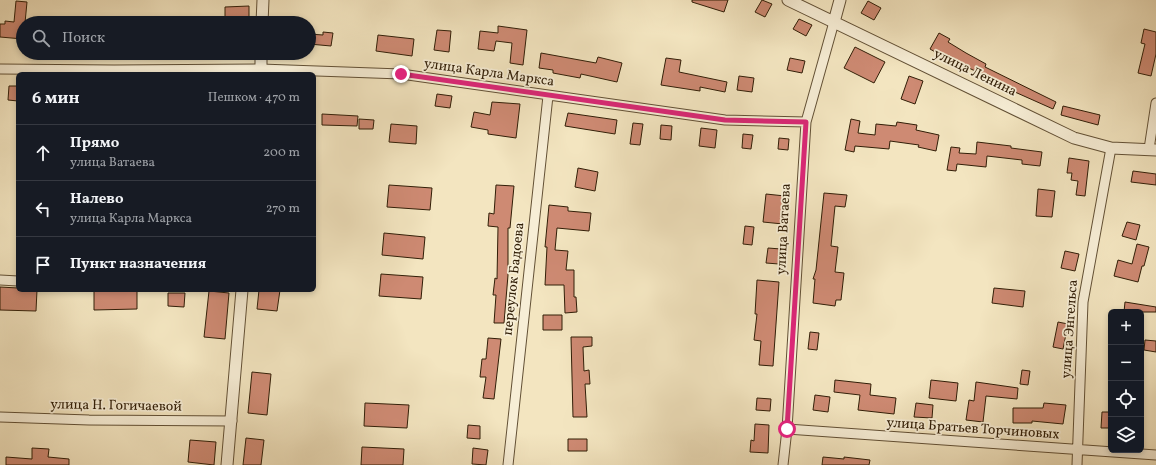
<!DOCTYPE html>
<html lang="ru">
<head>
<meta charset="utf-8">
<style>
  body { margin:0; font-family:Vollkorn,serif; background:#20242c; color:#f1f3f6 }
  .controls { position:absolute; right:12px; bottom:12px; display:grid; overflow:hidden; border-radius:6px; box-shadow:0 2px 6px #0003 }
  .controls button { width:36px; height:36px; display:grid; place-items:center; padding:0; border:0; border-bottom:1px solid #363941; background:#171b24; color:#f1f3f6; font:20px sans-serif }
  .stop { position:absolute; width:12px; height:12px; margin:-9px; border:3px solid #db2777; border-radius:50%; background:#fff }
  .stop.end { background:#db2777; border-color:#fff; box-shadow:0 1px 4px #0008 }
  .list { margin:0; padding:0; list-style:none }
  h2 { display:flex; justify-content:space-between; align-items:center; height:52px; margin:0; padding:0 16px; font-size:17px }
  h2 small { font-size:13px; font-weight:400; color:#9ea1a6 }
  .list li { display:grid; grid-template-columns:26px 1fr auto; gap:12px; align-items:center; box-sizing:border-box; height:56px; padding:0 16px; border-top:1px solid #363941 }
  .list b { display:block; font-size:15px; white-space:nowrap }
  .list p { margin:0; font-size:13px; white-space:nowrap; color:#9ea1a6 }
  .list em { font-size:13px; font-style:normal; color:#9ea1a6 }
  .icon { flex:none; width:22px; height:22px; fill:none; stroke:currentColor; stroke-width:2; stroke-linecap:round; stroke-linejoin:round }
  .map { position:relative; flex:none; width:1156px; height:465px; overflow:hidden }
  .search { position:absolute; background:#171b24; box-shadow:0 2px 6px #0003; left:16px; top:16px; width:300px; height:44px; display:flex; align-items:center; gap:10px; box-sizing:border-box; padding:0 14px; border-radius:22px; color:#9ea1a6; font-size:15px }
  .panel { position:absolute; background:#171b24; box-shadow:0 2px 6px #0003; left:16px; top:72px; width:300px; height:220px; border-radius:6px }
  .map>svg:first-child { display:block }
  .building { fill:#ce8a73; stroke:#311e07 }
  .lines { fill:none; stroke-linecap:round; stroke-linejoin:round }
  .minor-casing { stroke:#625035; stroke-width:11 }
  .tertiary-casing { stroke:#625035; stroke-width:13 }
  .minor { stroke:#f7eed6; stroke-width:9 }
  .tertiary { stroke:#f7eed6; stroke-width:11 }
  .route { stroke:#db2777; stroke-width:5 }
  .labels { text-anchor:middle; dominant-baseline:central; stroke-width:3.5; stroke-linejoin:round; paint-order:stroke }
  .street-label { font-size:14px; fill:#311e07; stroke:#f7eed6 }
</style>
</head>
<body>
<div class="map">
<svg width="1156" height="465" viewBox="0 0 1156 465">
  <rect width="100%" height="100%" fill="#f3e5c0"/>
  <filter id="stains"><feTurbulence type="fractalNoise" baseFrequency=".005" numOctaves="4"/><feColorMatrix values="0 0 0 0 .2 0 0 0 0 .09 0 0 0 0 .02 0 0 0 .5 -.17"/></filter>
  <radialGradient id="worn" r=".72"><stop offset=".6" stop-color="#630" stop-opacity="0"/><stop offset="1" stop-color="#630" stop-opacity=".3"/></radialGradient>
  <!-- building -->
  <path class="building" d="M 692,0 L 728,0 L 724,12 L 692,2 Z
    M 762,0 L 772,4 L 765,17 L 755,12 Z
    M 16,1 L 27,2 L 25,23 L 23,23 L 23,39 L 0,37 L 0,24 L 5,24 L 5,21 L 14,22 Z
    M 868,1 L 881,8 L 874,20 L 861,13 Z
    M 249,6 L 249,18 L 225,19 L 225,7 Z
    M 799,19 L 812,25 L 806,36 L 793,29 Z
    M 498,26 L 527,30 L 523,65 L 510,63 L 512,43 L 496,41 L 494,51 L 478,49 L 480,31 L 498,33 Z
    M 1144,29 L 1156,32 L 1156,54 L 1151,76 L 1138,73 L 1145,44 L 1141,43 Z
    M 437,30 L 451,31 L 449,52 L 434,50 Z
    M 323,32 L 333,33 L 331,46 L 309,44 L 309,34 L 323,35 Z
    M 939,33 L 950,39 L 948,42 L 966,53 L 986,64 L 985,67 L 1056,102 L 1053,109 L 988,80 L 989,78 L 959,63 L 958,65 L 930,49 Z
    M 378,35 L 414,39 L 412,56 L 376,51 Z
    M 855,47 L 885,62 L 874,83 L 844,68 Z
    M 541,53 L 596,63 L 598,57 L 622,63 L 617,82 L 581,74 L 580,78 L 553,73 L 553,70 L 539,68 Z
    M 666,58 L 681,60 L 679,72 L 727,82 L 725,92 L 700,87 L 700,91 L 661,85 Z
    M 790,58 L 805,61 L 802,73 L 787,70 Z
    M 739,76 L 754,78 L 752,92 L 737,90 Z
    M 909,76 L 923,81 L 915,104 L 901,99 Z
    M 9,86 L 18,86 L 18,101 L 8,100 Z
    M 437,94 L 452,96 L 450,108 L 435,106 Z
    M 492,102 L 520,104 L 516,138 L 488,134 L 488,130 L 471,127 L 474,112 L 490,115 Z
    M 1063,106 L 1100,115 L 1098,125 L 1061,115 Z
    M 568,113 L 617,120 L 615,134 L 565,126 Z
    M 322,114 L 358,116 L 357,126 L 322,125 Z
    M 359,119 L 374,120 L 373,129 L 359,129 Z
    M 851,119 L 860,121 L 858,133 L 875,135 L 876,124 L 896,126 L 897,122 L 917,125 L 916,130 L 939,135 L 936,151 L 918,147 L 919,145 L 890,141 L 889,149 L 855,146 L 854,152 L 845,150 Z
    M 633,123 L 643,124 L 640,145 L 630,144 Z
    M 391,124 L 417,126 L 416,144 L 389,142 Z
    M 661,125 L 672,126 L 671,140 L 660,139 Z
    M 701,128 L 717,130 L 715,148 L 699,146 Z
    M 743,134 L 753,135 L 751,149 L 742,148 Z
    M 779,138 L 789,139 L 788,150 L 778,149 Z
    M 977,142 L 1011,146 L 1011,148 L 1042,152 L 1040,166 L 1022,164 L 1022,160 L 987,156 L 986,167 L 957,164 L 956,171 L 947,170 L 951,147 L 960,148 L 959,153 L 976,154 Z
    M 1069,158 L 1089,161 L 1085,196 L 1076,195 L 1078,181 L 1071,180 L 1072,173 L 1067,173 Z
    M 578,168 L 598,172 L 595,191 L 575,187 Z
    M 1133,171 L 1156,174 L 1156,185 L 1131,182 Z
    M 389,185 L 432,188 L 430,210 L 387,207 Z
    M 496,185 L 514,186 L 510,228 L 508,228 L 508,275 L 504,323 L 494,323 L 496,295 L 493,295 L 495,278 L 497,279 L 498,227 L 488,226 L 489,213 L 494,214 Z
    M 1038,189 L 1055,191 L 1052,217 L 1036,216 Z
    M 824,193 L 847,195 L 845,207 L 835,206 L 831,246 L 838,247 L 835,272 L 844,273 L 841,300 L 836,300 L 835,306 L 813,303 L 815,279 L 813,279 L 816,270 Z
    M 766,194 L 785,196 L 783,224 L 763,222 Z
    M 549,205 L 568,207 L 568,211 L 591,213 L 589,231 L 557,228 L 555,250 L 568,251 L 566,270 L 574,270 L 574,297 L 576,297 L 577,312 L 565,313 L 564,285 L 545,285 L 547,247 L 545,247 Z
    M 1127,222 L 1140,225 L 1136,240 L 1122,236 Z
    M 745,226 L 754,227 L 752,245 L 743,244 Z
    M 384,233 L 425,237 L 423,259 L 382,255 Z
    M 1137,244 L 1149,247 L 1144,266 L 1142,266 L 1138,282 L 1114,276 L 1118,260 L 1132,264 Z
    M 768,248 L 781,249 L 779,264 L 766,263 Z
    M 1065,251 L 1079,254 L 1075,271 L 1061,268 Z
    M 381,274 L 423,277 L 421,299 L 379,296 Z
    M 757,280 L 779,282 L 773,366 L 759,365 L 761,341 L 754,340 L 757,314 L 755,314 Z
    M 0,287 L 18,288 L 18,290 L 37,290 L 36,311 L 0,310 Z
    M 994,288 L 1025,291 L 1023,307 L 992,303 Z
    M 94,290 L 137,290 L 137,309 L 94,310 Z
    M 259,290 L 280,290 L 277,311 L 257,309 Z
    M 209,291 L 229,293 L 225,339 L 204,337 Z
    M 168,293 L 185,293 L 184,307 L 168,306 Z
    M 1125,302 L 1156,307 L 1156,312 L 1124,312 Z
    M 543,315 L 562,315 L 562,330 L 543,330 Z
    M 1058,322 L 1068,324 L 1063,349 L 1053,347 Z
    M 810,332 L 819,333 L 817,350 L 808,349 Z
    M 571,337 L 592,337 L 592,346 L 583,347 L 584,371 L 589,370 L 590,384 L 585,384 L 587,417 L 573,417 Z
    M 488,338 L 501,339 L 494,399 L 483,398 L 486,377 L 480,377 L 482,359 L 486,359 Z
    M 1145,340 L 1156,341 L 1156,352 L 1144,350 Z
    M 1022,370 L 1030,371 L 1028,385 L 1020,384 Z
    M 252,372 L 271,374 L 267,415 L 248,413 Z
    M 835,380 L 871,384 L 870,395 L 896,398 L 894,414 L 858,410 L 860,395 L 834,392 Z
    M 931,380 L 958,383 L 956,401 L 929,398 Z
    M 976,382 L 1018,388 L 1017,399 L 986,396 L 983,422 L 966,420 L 969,400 L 974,401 Z
    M 815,395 L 830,397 L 828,412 L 813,410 Z
    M 757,398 L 771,399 L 770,411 L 756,410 Z
    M 365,403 L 409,405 L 407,428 L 364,426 Z
    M 916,403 L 933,405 L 932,418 L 914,417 Z
    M 1044,403 L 1066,405 L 1063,424 L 1032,421 L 1032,423 L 1013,423 L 1013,408 L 1043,408 Z
    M 1102,412 L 1111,412 L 1111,428 L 1101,428 Z
    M 755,424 L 769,425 L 768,453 L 750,452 L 751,440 L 754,441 Z
    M 468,425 L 480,426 L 480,439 L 467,438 Z
    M 246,438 L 264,440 L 261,465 L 243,465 Z
    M 568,439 L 587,439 L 587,451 L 568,451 Z
    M 190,440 L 216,442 L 214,465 L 188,462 Z
    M 362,447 L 404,449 L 403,465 L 361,465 Z
    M 32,448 L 49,449 L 48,457 L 69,459 L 69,465 L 6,465 L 6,457 L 32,459 Z
    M 473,448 L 488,450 L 486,465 L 472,464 Z
    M 823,457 L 844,459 L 844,457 L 870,460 L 869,465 L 822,465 Z"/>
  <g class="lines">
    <!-- minor casing -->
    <g class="minor-casing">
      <path id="minor" d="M 0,69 L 114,70 L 261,69 L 401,74 L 725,120 L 806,122
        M 1149,149 L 1156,103
        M 0,280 L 18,281
        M 0,417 L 89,420 L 232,421
        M 787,429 L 1156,455
        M 508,465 L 548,96
        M 783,465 L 787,429 L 806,122 L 834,22
        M 1077,465 L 1083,302 L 1111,148"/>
    </g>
    <!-- tertiary casing -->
    <g class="tertiary-casing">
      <path id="tertiary" d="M 788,0 L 1074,138 L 1111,148 L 1156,150
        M 834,22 L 840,0
        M 262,23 L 263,0
        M 261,74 L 261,53
        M 227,465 L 242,290"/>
    </g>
    <!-- minor -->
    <use href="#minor" class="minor"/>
    <!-- tertiary -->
    <use href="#tertiary" class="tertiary"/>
  </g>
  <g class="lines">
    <!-- route -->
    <path class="route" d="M 401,74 L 725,120 L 806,122 L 787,429"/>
  </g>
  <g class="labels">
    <!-- street labels -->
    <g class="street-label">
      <text transform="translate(489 73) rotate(8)">улица Карла Маркса</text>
      <text transform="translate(975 73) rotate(26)">улица Ленина</text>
      <text transform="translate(784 229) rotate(-87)">улица Ватаева</text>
      <text transform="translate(514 279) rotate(-84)">переулок Бадоева</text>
      <text transform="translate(1070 329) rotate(-86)">улица Энгельса</text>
      <text transform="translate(116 406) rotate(1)">улица Н. Гогичаевой</text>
      <text transform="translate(973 429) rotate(4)">улица Братьев Торчиновых</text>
    </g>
  </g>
  <rect width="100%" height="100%" filter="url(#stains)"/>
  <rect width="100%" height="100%" fill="url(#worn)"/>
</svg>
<div class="controls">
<button>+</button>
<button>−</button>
<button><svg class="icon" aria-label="locate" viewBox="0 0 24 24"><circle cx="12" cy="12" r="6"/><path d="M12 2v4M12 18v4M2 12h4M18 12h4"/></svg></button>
<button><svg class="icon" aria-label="layers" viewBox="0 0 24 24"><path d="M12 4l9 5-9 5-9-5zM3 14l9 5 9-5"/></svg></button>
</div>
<div class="stop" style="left:787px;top:429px"></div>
<div class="stop end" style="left:401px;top:74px"></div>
<div class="search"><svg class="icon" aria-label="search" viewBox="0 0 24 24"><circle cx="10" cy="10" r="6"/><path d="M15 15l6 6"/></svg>Поиск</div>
<section class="panel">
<h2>6 мин<small>Пешком · 470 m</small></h2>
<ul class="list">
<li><svg class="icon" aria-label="ahead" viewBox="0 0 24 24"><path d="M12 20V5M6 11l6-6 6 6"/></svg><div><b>Прямо</b><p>улица Ватаева</p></div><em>200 m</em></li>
<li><svg class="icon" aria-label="left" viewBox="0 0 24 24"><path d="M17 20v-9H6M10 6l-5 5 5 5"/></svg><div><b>Налево</b><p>улица Карла Маркса</p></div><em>270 m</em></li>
<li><svg class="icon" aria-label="arrive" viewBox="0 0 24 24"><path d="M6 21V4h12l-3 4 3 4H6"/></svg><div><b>Пункт назначения</b></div></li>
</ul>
</section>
</div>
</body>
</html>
